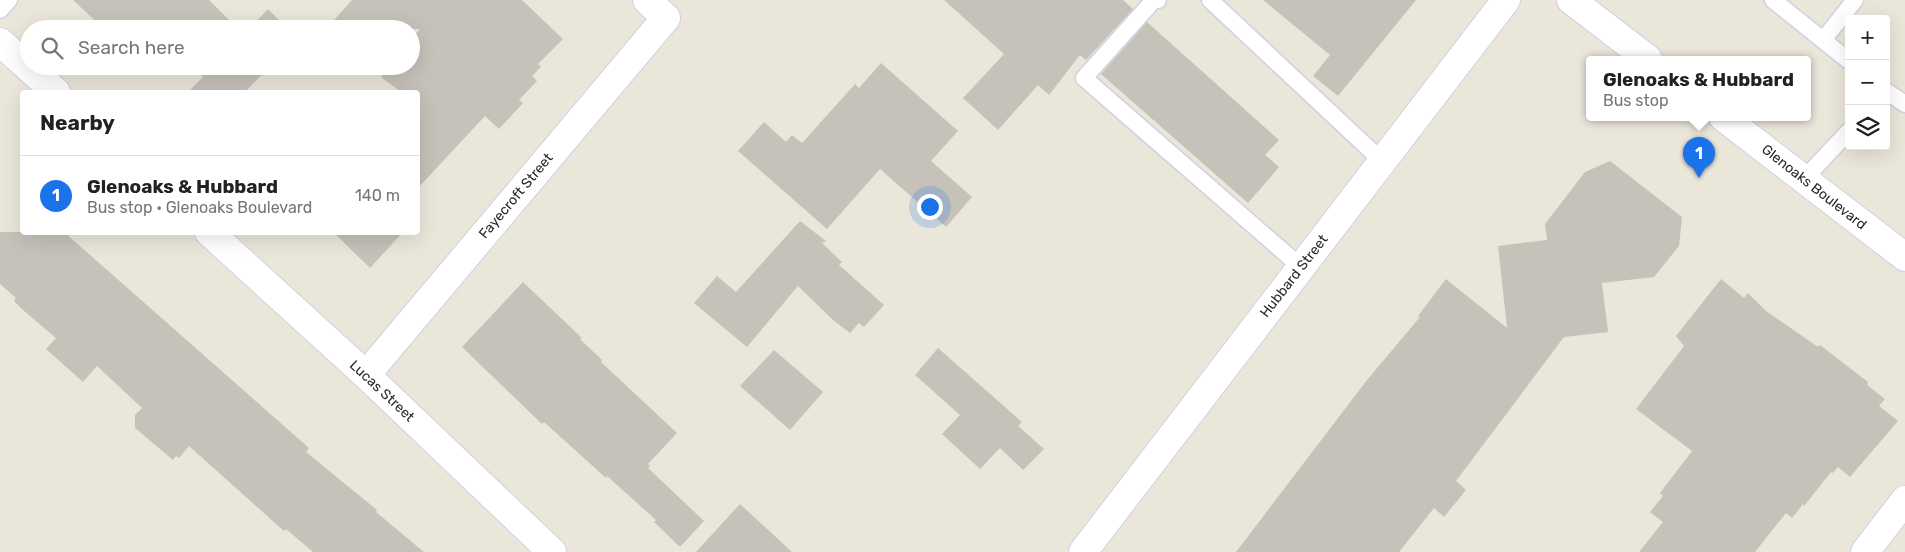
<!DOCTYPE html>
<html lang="en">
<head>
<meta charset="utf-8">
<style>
  body { margin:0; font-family:Rubik,sans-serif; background:#f2f2f2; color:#222 }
  .controls { position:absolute; right:15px; top:15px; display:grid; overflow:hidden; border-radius:5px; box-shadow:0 5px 20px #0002 }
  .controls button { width:45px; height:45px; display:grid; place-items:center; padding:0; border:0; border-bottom:1px solid #e0e0e0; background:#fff; color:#222; font:25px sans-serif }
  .you { position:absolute; left:929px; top:206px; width:18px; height:18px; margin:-12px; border:4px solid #fff; border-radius:50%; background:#1a73e8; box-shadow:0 0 0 8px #1a73e833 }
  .badge { display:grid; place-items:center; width:32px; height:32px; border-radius:50%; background:#1a73e8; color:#fff; font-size:16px; font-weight:700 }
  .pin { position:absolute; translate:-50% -41px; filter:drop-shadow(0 1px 2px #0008) }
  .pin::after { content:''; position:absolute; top:26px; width:18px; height:15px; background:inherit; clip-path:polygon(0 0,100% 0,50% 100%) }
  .popup { position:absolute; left:1586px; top:56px; width:225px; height:65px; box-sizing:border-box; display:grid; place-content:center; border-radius:5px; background:#fff; filter:drop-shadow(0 1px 4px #0005); font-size:16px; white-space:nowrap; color:#767676 }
  .popup b { font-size:19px; color:#222 }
  .popup::after { content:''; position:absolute; left:50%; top:100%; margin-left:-10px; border:10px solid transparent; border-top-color:#fff }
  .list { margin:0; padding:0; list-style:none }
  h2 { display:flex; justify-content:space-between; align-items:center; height:65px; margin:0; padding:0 20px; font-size:21px }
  h2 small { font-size:16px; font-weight:400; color:#767676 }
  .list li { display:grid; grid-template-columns:32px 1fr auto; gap:15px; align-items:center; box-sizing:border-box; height:80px; padding:0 20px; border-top:1px solid #e0e0e0 }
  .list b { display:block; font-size:19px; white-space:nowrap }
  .list p { margin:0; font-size:16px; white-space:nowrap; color:#767676 }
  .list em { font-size:16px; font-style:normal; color:#767676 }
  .icon { flex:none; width:28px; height:28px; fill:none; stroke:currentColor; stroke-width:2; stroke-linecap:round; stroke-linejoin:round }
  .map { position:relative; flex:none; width:1905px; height:552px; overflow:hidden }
  .search { position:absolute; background:#fff; box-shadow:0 5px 20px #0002; left:20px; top:20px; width:400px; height:55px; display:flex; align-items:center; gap:12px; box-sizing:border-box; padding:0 18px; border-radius:28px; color:#767676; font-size:19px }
  .panel { position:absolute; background:#fff; box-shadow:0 5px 20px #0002; left:20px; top:90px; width:400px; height:145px; border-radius:5px }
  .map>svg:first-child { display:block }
  .building { fill:#c6c2ba }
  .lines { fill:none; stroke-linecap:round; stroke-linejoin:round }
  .service-casing { stroke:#d0d1e1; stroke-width:19 }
  .minor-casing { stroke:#d0d1e1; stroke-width:30 }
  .secondary-casing { stroke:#d0d1e1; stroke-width:30 }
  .service { stroke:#fff; stroke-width:16 }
  .minor { stroke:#fff; stroke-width:28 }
  .secondary { stroke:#fff; stroke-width:28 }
  .labels { text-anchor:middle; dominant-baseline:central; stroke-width:4.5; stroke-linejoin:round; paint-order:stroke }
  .street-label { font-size:14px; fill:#292929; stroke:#fff }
</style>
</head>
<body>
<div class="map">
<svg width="1905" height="552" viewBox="0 0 1905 552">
  <rect width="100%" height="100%" fill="#ebe6da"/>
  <!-- building -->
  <path class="building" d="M 73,0 L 209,0 L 238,29 L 104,29 Z
    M 352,0 L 522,0 L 563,39 L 538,64 L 541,67 L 532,76 L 537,81 L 519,100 L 523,103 L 499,129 L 485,116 L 418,188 L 418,92 L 401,92 L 381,77 L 390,66 L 411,66 L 411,40 L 420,29 L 326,29 Z
    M 944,0 L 1123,0 L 1133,9 L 1086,60 L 1080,55 L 1049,95 L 1038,85 L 998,130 L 963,98 L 1004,54 Z
    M 1263,0 L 1416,0 L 1338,96 L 1313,76 L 1330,55 Z
    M 268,9 L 288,29 L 249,29 Z
    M 1147,22 L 1279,140 L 1265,155 L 1279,167 L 1248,203 L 1101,74 Z
    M 881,63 L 958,131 L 931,161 L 972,197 L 946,227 L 880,169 L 827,229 L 738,151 L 764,122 L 786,142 L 792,135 L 802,143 L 855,84 L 859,88 Z
    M 191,66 L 270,66 L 245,92 L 188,92 L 203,77 Z
    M 1610,161 L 1682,217 L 1679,246 L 1654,277 L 1602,283 L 1608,332 L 1564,337 L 1456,481 L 1466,490 L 1444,517 L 1434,508 L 1399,552 L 1236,552 L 1367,380 L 1420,317 L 1418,316 L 1446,279 L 1507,328 L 1498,246 L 1547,240 L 1545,224 L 1585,172 Z
    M 800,221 L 826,241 L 822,243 L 842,262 L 839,265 L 884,305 L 864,327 L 859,323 L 850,333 L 833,320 L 798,286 L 747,347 L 694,303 L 717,276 L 736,292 Z
    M 0,232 L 64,232 L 309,448 L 306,452 L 377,510 L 376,512 L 424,552 L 313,552 L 286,529 L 284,531 L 189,446 L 179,458 L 176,456 L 173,460 L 135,428 L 135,415 L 142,408 L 97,366 L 83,382 L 46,349 L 56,338 L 23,310 L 14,301 L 16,298 L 0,284 Z
    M 333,232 L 403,232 L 370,268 Z
    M 1721,279 L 1744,298 L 1748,293 L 1766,311 L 1818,347 L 1820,345 L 1868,382 L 1867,385 L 1885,399 L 1879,406 L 1898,421 L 1850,477 L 1838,467 L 1833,473 L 1831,472 L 1804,506 L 1803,504 L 1792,518 L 1786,513 L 1755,552 L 1639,552 L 1663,522 L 1650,512 L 1663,496 L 1660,493 L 1692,451 L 1636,409 L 1684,346 L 1676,336 Z
    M 523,282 L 582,338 L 580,339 L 602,360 L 601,362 L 677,433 L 648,464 L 650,466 L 648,468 L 704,521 L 680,547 L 654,522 L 656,520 L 607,476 L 606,478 L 544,422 L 542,424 L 462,347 Z
    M 938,348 L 1022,422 L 1018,426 L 1044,449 L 1023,470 L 1000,448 L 980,469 L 942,434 L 960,415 L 915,375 Z
    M 774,350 L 823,392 L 790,430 L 740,386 Z
    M 740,504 L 792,552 L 696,552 Z"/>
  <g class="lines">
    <!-- service casing -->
    <g class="service-casing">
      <path id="service" d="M 1158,0 L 1154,0 L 1084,78 L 1301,267
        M 1210,0 L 1382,161
        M 1773,0 L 1849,61
        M 0,10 L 9,0
        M 1823,40 L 1855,0
        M 1886,91 L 1905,104
        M 1804,179 L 1849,131"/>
    </g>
    <!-- minor casing -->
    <g class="minor-casing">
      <path id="minor" d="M 0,42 L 56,92
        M 209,232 L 366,375 L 552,552
        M 366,375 L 666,18 L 647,0
        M 1865,552 L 1905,500"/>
    </g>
    <!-- secondary casing -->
    <g class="secondary-casing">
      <path id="secondary" d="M 1571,0 L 1648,59
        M 1723,117 L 1905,257
        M 1083,552 L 1506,0"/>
    </g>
    <!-- service -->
    <use href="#service" class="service"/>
    <!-- minor -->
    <use href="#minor" class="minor"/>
    <!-- secondary -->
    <use href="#secondary" class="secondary"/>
  </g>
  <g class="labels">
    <!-- street labels -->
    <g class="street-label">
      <text transform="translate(1814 187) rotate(38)">Glenoaks Boulevard</text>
      <text transform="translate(516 196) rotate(-50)">Fayecroft Street</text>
      <text transform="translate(1294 276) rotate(-52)">Hubbard Street</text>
      <text transform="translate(382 391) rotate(43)">Lucas Street</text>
    </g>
  </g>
</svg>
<div class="controls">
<button>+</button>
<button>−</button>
<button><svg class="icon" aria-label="layers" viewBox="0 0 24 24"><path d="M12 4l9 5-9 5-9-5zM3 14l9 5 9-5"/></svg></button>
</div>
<div class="you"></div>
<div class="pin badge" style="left:1699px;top:178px">1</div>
<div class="popup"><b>Glenoaks &amp; Hubbard</b>Bus stop</div>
<div class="search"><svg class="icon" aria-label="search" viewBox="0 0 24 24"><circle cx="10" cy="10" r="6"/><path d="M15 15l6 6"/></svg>Search here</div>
<section class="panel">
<h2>Nearby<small></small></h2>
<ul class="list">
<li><span class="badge">1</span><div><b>Glenoaks &amp; Hubbard</b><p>Bus stop · Glenoaks Boulevard</p></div><em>140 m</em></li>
</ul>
</section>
</div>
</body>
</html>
